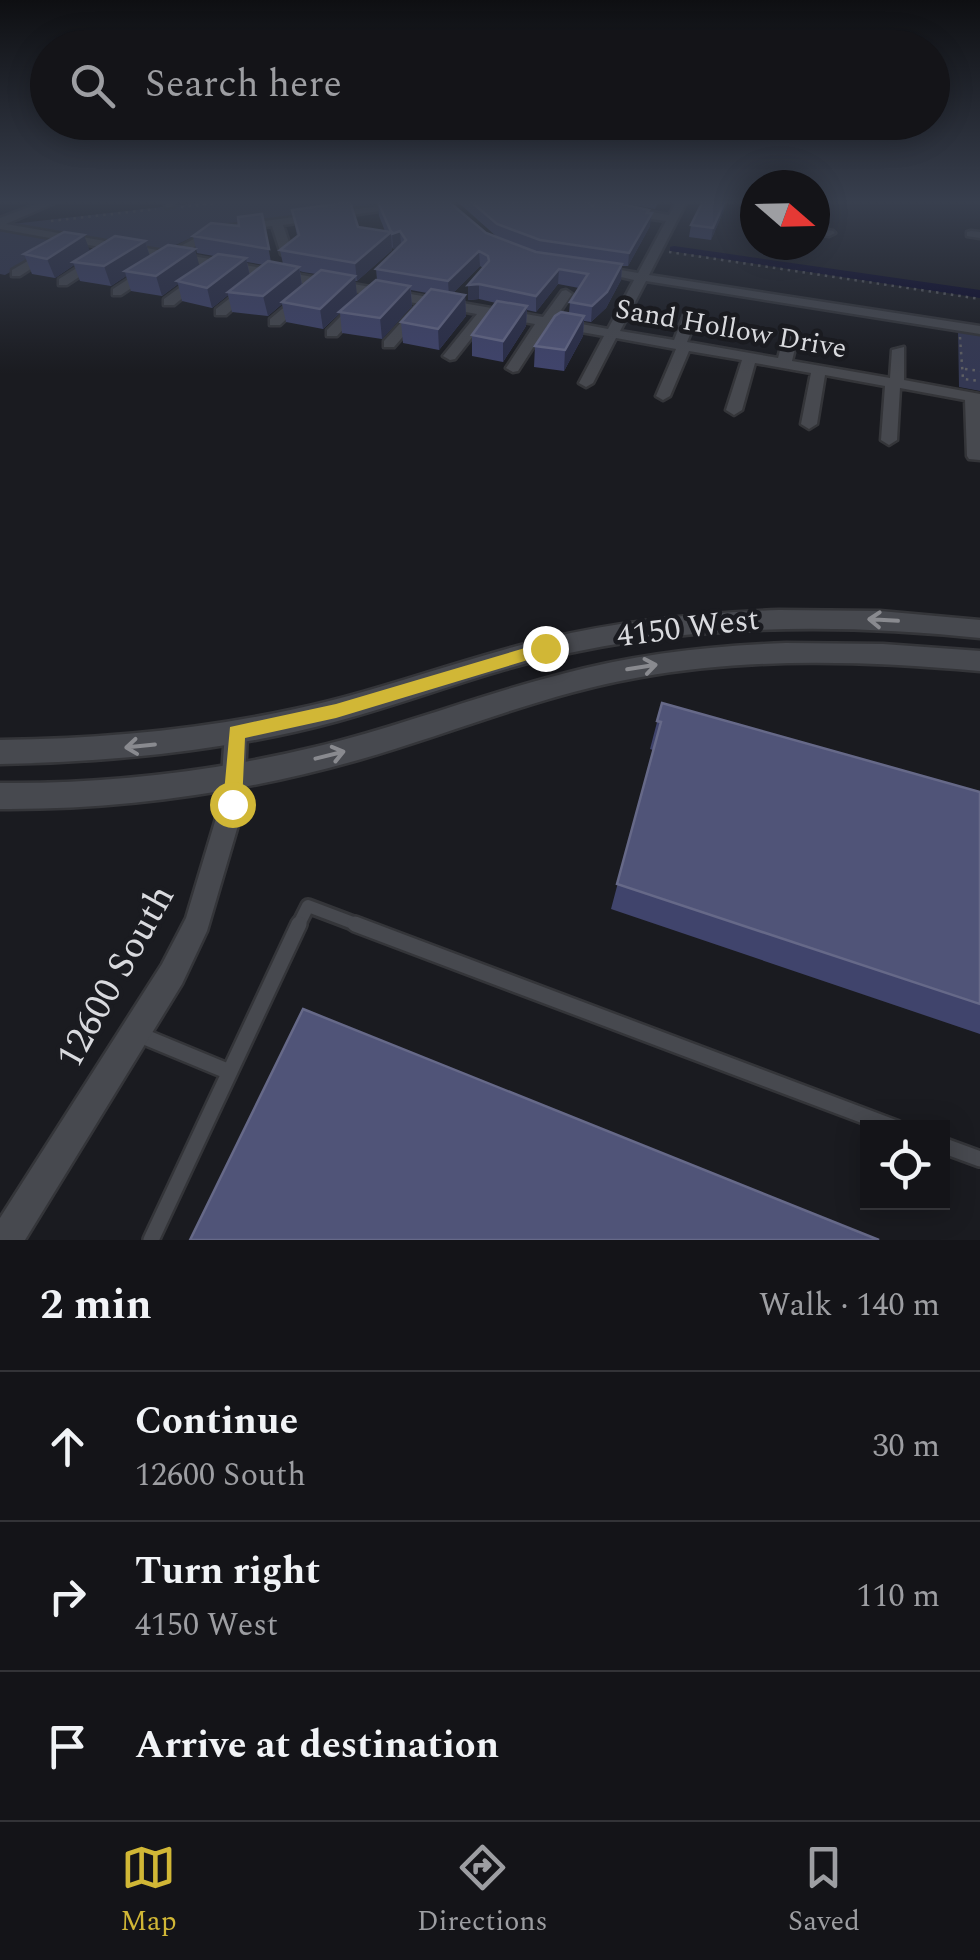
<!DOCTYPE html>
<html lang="en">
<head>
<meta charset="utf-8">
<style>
  body { margin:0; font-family:Spectral,serif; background:#1d1d21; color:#f1f3f6 }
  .controls { position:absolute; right:30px; bottom:30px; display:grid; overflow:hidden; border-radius:0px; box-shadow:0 5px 25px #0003 }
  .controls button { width:90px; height:90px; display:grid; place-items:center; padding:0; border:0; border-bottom:2px solid #333337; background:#141418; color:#f1f3f6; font:50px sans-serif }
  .compass { position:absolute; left:740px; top:170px; width:90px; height:90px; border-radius:50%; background:#141418; box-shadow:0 5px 25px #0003; rotate:110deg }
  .stop { position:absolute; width:30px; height:30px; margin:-22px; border:8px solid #d1b736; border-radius:50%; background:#fff }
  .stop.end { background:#d1b736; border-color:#fff; box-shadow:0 2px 10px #0008 }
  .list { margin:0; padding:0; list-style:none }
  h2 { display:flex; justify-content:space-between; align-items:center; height:130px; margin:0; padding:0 40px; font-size:42px }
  h2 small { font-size:32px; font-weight:400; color:#9d9ea2 }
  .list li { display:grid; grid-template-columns:65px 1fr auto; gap:30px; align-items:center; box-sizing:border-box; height:150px; padding:0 40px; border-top:2px solid #333337 }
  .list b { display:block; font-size:38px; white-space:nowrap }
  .list p { margin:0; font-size:32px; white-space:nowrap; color:#9d9ea2 }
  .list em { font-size:32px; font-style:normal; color:#9d9ea2 }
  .icon { flex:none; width:55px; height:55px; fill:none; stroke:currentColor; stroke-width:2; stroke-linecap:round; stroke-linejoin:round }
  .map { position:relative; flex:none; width:980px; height:1240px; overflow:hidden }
  .search { position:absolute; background:#141418; box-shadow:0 5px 25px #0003; left:30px; right:30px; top:30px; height:110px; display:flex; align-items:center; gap:25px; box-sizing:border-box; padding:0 35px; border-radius:55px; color:#9d9ea2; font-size:38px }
  .sheet { height:580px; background:#141418 }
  nav { display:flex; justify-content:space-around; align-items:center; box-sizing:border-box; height:140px; border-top:2px solid #333337; background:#141418; font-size:28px; color:#9d9ea2 }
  nav a { display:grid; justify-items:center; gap:5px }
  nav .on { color:#d1b736 }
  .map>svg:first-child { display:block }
  .green { fill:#343853 }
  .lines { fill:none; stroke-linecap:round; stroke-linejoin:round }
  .canal { fill:#050225; fill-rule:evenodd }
  .service-far1-casing { stroke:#343539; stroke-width:18 }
  .service-casing { stroke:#343539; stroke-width:20 }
  .minor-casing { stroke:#343539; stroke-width:5 }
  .tertiary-casing { stroke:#343539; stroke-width:5 }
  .path { stroke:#5e5f63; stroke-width:2.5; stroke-dasharray:2.5 5; stroke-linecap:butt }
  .service-far1 { stroke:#47494f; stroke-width:12 }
  .service { stroke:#47494f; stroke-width:15 }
  .minor { fill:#47494f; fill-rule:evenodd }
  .tertiary { fill:#47494f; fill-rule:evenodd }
  .wall { fill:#40446c; fill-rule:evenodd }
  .shaded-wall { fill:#2a2d48 }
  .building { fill:#505478; stroke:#666988; stroke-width:2.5 }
  .oneway { stroke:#898a8f }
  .route { fill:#d1b736 }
  .labels { text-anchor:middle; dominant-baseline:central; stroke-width:9; stroke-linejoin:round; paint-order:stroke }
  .far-street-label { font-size:28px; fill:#d9dade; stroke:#1a1b20 }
  .street-label { font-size:32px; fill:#d9dade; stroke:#1a1b20 }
  .near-street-label { font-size:38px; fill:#d9dade; stroke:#1a1b20 }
</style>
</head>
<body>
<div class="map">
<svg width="980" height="1240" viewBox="0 0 980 1240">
  <rect width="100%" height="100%" fill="#1a1b20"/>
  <!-- green -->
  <path class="green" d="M 215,201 L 420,201 L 231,224 L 208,230 L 163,251 L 12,224 Z
    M 0,229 L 65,241 L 5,275 L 0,274 Z
    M 958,330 L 980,334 L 980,391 L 959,387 Z"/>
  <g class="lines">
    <!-- canal -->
    <path class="canal" d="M 674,246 L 980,290 L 980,298 L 670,251 L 670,247 Z"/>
    <!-- service-far1 casing -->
    <g class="service-far1-casing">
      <path id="service-far1" d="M 298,926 L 308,906 L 361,926"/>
    </g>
    <!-- service casing -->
    <g class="service-casing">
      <path id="service" d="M 355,924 L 896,1128
        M 140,1035 L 227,1071
        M 942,1145 L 980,1159
        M 151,1240 L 299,924"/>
    </g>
    <!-- minor casing -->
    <g class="minor-casing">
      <path id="minor" d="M 45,201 L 59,201 L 6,224 L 169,252 L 217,227 L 419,201 L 448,201 L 283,225 L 293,254 L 287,258 L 281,254 L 272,226 L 220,233 L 181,254 L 543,317 L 562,291 L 566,290 L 572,294 L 555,319 L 608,329 L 634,280 L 591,270 L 597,266 L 638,273 L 666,221 L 610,213 L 585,201 L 669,215 L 677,201 L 687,201 L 649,275 L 980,326 L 980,334 L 646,281 L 620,331 L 674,340 L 684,315 L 691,311 L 698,315 L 687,342 L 778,358 L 785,332 L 792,328 L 799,332 L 792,361 L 890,378 L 892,350 L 904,347 L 904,380 L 980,394 L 980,460 L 969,459 L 967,456 L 965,400 L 900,388 L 897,440 L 889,445 L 881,440 L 885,386 L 825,375 L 817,424 L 809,429 L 801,424 L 811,373 L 755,363 L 742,410 L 734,415 L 726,410 L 742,360 L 689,351 L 670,396 L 663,400 L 656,396 L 676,349 L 616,338 L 593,383 L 586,387 L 579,383 L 604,336 L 547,326 L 518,371 L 513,372 L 506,368 L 535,324 L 489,316 L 455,359 L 450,360 L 443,356 L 477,314 L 173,260 L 121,295 L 113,295 L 113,289 L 161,258 L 0,229 L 0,218 Z
        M 164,201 L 174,201 L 175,206 L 166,208 Z
        M 815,228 L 833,231 L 835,233 L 829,236 L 815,234 Z
        M 971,231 L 980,232 L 980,238 L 967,236 L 967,232 Z
        M 45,251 L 55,253 L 20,276 L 12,276 L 12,270 Z
        M 96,256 L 106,259 L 67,285 L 59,285 L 59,279 Z
        M 197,275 L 207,278 L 174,305 L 164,305 L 164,299 Z
        M 248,284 L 258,287 L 226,315 L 216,315 L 216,309 Z
        M 300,294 L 310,297 L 280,325 L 270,325 L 270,319 Z
        M 353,304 L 364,307 L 337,336 L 327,336 L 327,330 Z
        M 415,307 L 426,310 L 394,347 L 384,347 L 384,341 Z
        M 236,723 L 244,725 L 247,732 L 244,805 L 207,931 L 182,984 L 25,1240 L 0,1240 L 0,1218 L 162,964 L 186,918 L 220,805 L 225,732 L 228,725 Z"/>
    </g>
    <!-- tertiary casing -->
    <g class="tertiary-casing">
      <path id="tertiary" d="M 779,610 L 880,611 L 980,620 L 980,638 C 846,624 712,624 579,651 C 497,667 419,699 338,721 C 228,751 114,762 0,764 L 0,740 C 99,739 198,730 295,709 C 380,691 461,659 545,639 C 622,620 700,613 779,610 Z
        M 786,643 L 883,644 L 980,651 L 980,671 C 867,661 753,657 641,677 C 543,694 453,733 358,760 C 241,793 122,810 0,809 L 0,783 C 107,784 211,772 315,747 C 399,727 479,695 562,674 C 635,654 710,646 786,643 Z"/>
    </g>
    <!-- path -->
    <path class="path" d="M 181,207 L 231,201
      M 51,221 L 156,209
      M 669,252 L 980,299
      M 960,337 L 963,379 L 980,381
      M 965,369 L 980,371"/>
    <!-- service-far1 -->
    <use href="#service-far1" class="service-far1"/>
    <!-- service -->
    <use href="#service" class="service"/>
    <!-- minor -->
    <use href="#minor" class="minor"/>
    <!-- tertiary -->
    <use href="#tertiary" class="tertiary"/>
  </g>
  <!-- wall -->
  <path class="wall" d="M 460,201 L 510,201 L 512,203 L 593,206 L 597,201 L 659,201 L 655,209 L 611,201 L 649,213 L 650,226 L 628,266 L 622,266 L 621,280 L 606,308 L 591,322 L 584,321 L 583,336 L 564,371 L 534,367 L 535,346 L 569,313 L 570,302 L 579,288 L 558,284 L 536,312 L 527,310 L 526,326 L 503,362 L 472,356 L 472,335 L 496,303 L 479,299 L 468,300 L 483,268 L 480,266 L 453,293 L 465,295 L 466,316 L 439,350 L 403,343 L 401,322 L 427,293 L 411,290 L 412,306 L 382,339 L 342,333 L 340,313 L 323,329 L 286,322 L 282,304 L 268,316 L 232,312 L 228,295 L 212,308 L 182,301 L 178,284 L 162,296 L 131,291 L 126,276 L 111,286 L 80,281 L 74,265 L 55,278 L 32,274 L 24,254 L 90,251 L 145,241 L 150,256 L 199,266 L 214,256 L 197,253 L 193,236 L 239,226 L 262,214 L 271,262 L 283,264 L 280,250 L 297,236 L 292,210 L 358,227 L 385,231 L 379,216 L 378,202 L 497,237 L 460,204 ZM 400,246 L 376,269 L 377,280 L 357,296 L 355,281 L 357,281 L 392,250 L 392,247 L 393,249 ZM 247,262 L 264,265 L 250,275 ZM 300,271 L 303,272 L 316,274 L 302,285 Z
    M 728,201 L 711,240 L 689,237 L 691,225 Z
    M 662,703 L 980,792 L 980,1034 L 611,909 L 653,750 L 650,749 Z"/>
  <!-- shaded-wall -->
  <path class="shaded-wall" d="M 725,201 L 728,201 L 711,240 L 713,228 Z
    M 649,210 L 648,221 L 652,213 L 650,226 L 628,266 L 629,253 Z
    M 400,231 L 401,246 L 393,249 L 392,234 Z
    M 391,232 L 392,250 L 357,281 L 355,263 Z
    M 84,235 L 91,254 L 73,262 L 74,265 L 55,278 L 47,259 Z
    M 145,241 L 151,260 L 125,271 L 126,276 L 111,286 L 104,266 Z
    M 195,249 L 200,268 L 177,281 L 178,284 L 162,296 L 156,276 Z
    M 479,251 L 480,266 L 449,297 L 448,281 Z
    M 246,258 L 250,277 L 228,292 L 228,295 L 212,308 L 207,288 Z
    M 622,264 L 621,280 L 606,308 L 591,322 L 592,306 Z
    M 299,267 L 302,286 L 282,302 L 282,304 L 268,316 L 263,296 Z
    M 559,269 L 558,284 L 536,312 L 536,296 Z
    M 355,276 L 357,296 L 323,329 L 320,309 Z
    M 479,284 L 479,299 L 468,300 L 468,285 Z
    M 410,286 L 412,306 L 382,339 L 380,318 Z
    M 465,295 L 466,316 L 439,350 L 438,329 Z
    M 527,306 L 526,326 L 503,362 L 503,341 Z
    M 584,316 L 583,336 L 564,371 L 565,350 Z"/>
  <!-- building -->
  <path class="building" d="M 386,201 L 448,201 L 486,233 L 536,252 L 622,264 L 607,292 L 592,306 L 570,302 L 588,274 L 559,269 L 536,296 L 479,284 L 468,285 L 489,261 L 488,256 L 479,251 L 448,281 L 376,269 L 406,240 L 400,231 L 392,234 L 378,202 Z
    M 470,201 L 510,201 L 512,203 L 522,201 L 586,201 L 593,206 L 597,201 L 608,201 L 649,210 L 647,213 L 652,213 L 629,253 L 540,240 L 497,224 Z
    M 703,201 L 725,201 L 713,228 L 691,225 Z
    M 350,202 L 358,227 L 391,232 L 355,263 L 280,250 L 299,235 L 292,210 Z
    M 262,214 L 269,249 L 193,236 L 211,223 L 239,226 L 238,217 Z
    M 64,232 L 84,235 L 47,259 L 24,254 Z
    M 115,236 L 145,241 L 104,266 L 73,262 Z
    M 168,245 L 195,249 L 156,276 L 125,271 Z
    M 218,254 L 246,258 L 207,288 L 177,281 Z
    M 268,261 L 299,267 L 263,296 L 228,292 Z
    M 321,270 L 355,276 L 320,309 L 282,302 Z
    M 376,280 L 410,286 L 380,318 L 339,312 Z
    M 431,289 L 465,295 L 438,329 L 401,322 Z
    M 497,301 L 527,306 L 503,341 L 472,335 Z
    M 561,312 L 584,316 L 565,350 L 535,346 L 555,316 Z
    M 662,703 L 980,792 L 980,1004 L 617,884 L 661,722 L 657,721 Z
    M 303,1009 L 879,1240 L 190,1240 Z"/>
  <!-- one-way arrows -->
  <defs><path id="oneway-shaft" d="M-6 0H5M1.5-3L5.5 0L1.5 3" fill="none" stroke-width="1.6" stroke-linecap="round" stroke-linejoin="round" transform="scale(2.5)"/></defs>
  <g class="oneway">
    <use href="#oneway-shaft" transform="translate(883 620) rotate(-177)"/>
    <use href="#oneway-shaft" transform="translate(642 667) rotate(-9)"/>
    <use href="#oneway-shaft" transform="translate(140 746) rotate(174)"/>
    <use href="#oneway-shaft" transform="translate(330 755) rotate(-14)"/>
  </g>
  <!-- sky -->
  <linearGradient id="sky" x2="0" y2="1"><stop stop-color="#0e0f12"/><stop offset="0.54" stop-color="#383f4e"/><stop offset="1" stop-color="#383f4e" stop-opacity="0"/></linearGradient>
  <rect width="980" height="374" fill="url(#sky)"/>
  <!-- route -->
  <path class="route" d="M 545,642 L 553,648 L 551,653 L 336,718 L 245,738 L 242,804 L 232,813 L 226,811 L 223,804 L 230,727 L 336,704 Z"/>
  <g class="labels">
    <!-- far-street labels -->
    <g class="far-street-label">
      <text transform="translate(731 329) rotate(10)">Sand Hollow Drive</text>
    </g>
    <!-- street labels -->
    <g class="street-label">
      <text transform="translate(688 628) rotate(-7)">4150 West</text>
    </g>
    <!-- near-street labels -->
    <g class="near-street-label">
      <text transform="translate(116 977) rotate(-61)">12600 South</text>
    </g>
  </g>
</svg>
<div class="controls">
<button><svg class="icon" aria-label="locate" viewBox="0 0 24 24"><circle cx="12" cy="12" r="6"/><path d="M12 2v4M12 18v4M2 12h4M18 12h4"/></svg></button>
</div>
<svg class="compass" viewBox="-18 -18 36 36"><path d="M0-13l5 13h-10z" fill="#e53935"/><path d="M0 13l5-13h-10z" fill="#9d9ea2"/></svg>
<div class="stop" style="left:232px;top:804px"></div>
<div class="stop end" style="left:545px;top:648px"></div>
<div class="search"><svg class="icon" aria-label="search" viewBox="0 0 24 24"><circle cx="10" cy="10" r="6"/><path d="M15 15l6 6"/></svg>Search here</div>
</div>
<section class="sheet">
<h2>2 min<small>Walk · 140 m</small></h2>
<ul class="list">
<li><svg class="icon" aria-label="ahead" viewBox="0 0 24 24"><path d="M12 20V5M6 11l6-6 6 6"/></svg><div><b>Continue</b><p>12600 South</p></div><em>30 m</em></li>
<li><svg class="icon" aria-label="right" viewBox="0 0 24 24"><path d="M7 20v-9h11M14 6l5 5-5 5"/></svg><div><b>Turn right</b><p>4150 West</p></div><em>110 m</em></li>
<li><svg class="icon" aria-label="arrive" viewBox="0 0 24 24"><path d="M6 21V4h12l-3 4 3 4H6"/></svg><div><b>Arrive at destination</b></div></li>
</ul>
</section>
<nav>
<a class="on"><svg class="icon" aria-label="map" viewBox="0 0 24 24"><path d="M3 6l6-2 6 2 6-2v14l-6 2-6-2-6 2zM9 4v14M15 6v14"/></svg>Map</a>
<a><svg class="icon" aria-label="directions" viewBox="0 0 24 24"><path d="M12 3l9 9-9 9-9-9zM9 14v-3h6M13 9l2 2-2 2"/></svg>Directions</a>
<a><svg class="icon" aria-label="saved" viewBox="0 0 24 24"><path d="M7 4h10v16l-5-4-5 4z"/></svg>Saved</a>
</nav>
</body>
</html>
